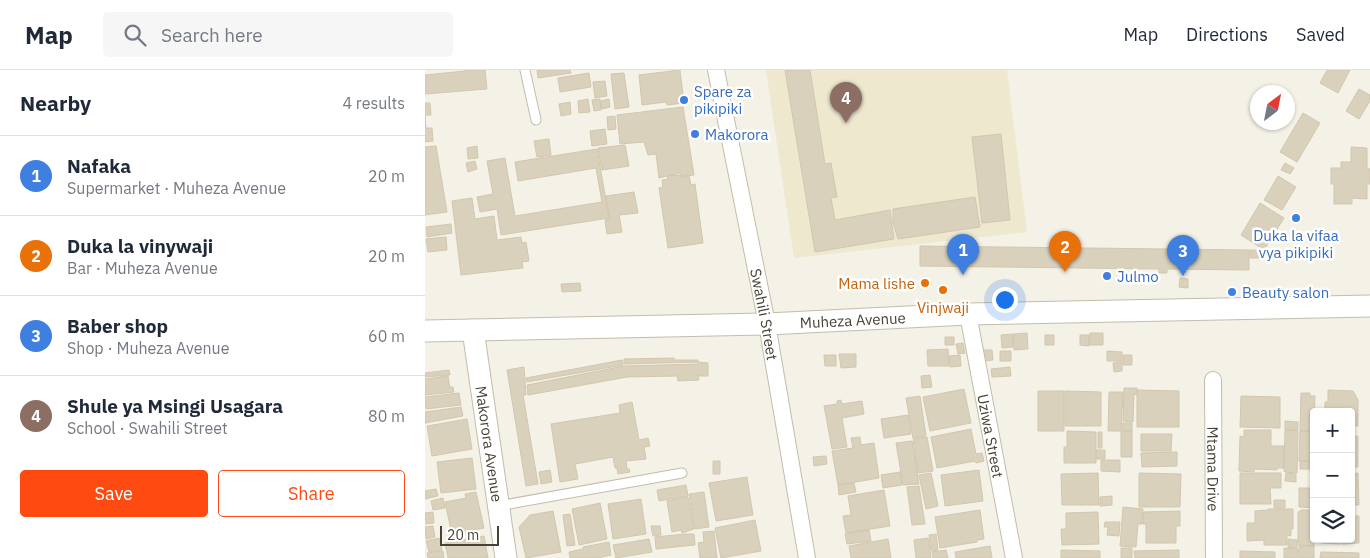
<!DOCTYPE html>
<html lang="en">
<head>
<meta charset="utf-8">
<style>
  body { margin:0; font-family:"IBM Plex Sans",sans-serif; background:#f6f6f7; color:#1f2937 }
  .controls { position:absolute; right:15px; bottom:15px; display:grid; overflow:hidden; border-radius:5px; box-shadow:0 1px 4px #0004 }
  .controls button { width:45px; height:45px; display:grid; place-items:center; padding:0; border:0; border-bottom:1px solid #e0e1e3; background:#fff; color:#1f2937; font:25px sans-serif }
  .compass { position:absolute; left:825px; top:15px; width:45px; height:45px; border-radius:50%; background:#fff; box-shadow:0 1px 4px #0004; rotate:32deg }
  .scale { position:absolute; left:15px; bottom:12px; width:59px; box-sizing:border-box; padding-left:5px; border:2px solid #474235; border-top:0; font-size:14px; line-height:18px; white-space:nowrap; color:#474235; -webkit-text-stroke:4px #fff; paint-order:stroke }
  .you { position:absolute; left:579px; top:229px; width:18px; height:18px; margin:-12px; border:4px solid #fff; border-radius:50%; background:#1a73e8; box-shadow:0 0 0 8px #1a73e833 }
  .badge { display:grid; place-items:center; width:32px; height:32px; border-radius:50%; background:#ff4a12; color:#fff; font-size:16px; font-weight:700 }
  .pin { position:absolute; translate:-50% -41px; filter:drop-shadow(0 1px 2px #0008) }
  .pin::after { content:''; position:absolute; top:26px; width:18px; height:15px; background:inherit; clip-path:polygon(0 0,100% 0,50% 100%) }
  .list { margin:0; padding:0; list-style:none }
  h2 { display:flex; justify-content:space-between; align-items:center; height:65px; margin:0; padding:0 20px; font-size:21px }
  h2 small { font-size:16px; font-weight:400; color:#747a83 }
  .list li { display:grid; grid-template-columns:32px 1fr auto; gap:15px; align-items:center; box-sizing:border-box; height:80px; padding:0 20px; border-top:1px solid #e0e1e3 }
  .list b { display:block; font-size:19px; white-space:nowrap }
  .list p { margin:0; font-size:16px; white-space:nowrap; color:#747a83 }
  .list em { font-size:16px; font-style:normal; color:#747a83 }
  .actions { display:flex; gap:10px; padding:15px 20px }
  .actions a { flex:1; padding:11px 0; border:1px solid #ff4a12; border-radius:5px; text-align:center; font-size:18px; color:#ff4a12 }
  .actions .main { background:#ff4a12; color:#fff }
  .icon { flex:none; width:28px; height:28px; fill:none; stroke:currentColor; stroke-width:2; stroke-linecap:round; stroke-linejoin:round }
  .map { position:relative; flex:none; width:945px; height:488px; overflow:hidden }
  header { display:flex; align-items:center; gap:30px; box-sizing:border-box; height:70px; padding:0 25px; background:#fff; border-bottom:1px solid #e0e1e3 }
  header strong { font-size:24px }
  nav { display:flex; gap:28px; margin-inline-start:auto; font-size:18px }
  .search { width:350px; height:45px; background:#f6f6f7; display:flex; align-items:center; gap:12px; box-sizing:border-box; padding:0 18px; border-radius:5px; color:#747a83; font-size:19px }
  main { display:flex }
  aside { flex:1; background:#fff }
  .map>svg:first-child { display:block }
  .education { fill:#eee8cf }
  .building { fill:#dad1bd; stroke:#d2c7ad }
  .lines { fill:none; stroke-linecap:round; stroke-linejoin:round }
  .service-casing { stroke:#c3bdab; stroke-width:11 }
  .minor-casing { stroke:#c3bdab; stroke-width:18 }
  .tertiary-casing { stroke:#c3bdab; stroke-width:23 }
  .service { stroke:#fff; stroke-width:9 }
  .minor { stroke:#fff; stroke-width:16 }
  .tertiary { stroke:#fff; stroke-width:21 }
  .shop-dot { fill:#3f7fe0; stroke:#fff; stroke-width:2 }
  .food-dot { fill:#e8710a; stroke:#fff; stroke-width:2 }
  .labels { text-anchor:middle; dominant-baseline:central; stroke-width:5; stroke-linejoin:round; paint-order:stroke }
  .shop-label { font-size:15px; fill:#366cbe; stroke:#fff; text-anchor:start }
  .food-label { font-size:15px; fill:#c56008; stroke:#fff; text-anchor:end }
  .street-label { font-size:15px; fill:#474235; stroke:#fff }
</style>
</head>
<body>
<header>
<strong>Map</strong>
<div class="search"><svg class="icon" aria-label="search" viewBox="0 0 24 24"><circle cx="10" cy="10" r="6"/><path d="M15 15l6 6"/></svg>Search here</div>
<nav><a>Map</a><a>Directions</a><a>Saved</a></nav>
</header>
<main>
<aside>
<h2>Nearby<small>4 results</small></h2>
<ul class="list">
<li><span class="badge" style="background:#3f7fe0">1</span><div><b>Nafaka</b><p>Supermarket · Muheza Avenue</p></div><em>20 m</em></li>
<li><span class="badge" style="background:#e8710a">2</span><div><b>Duka la vinywaji</b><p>Bar · Muheza Avenue</p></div><em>20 m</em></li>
<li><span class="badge" style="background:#3f7fe0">3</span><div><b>Baber shop</b><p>Shop · Muheza Avenue</p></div><em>60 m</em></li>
<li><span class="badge" style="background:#8d6e63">4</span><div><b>Shule ya Msingi Usagara</b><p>School · Swahili Street</p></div><em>80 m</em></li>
</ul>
<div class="actions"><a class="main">Save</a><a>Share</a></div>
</aside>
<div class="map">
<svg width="945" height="488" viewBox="0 0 945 488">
  <rect width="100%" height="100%" fill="#f4f1e6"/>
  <!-- education -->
  <path class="education" d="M 341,0 L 582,0 L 602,162 L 369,188 Z"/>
  <!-- building -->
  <path class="building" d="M 40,0 L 60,0 L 62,19 L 0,24 L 0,5 L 40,1 Z
    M 112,0 L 145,0 L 146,3 L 113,8 Z
    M 255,0 L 259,33 L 242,35 L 241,32 L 217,35 L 214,5 Z
    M 360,0 L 385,0 L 400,94 L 406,93 L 412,127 L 406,128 L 410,150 L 465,140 L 469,169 L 390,182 Z
    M 902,0 L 925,0 L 913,23 L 895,13 Z
    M 164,3 L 166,17 L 135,22 L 133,8 Z
    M 199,3 L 204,37 L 190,39 L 186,4 Z
    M 180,11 L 182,26 L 170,28 L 168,12 Z
    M 934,19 L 945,25 L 945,31 L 934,49 L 921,41 Z
    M 163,29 L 165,42 L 154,43 L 153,31 Z
    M 175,29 L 176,40 L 169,41 L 167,30 Z
    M 184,29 L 185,37 L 177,39 L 176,31 Z
    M 145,32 L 146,44 L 136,46 L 134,34 Z
    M 0,33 L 5,33 L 6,45 L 0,45 L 1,58 L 0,58 Z
    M 258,37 L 269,105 L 256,106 L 255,103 L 234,108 L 231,84 L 223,85 L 219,72 L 195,74 L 192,45 Z
    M 878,43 L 895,53 L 872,92 L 855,82 Z
    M 190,46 L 191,59 L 183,60 L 182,47 Z
    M 0,58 L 7,58 L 8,71 L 0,72 Z
    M 180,59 L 182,74 L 167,76 L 165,61 Z
    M 576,64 L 585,150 L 557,153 L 547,67 Z
    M 124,69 L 126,85 L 112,87 L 109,71 Z
    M 200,75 L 204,96 L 177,100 L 173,78 Z
    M 11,76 L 22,142 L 0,145 L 0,77 Z
    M 52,76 L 53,88 L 43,89 L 42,78 Z
    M 926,77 L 942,78 L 942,98 L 945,99 L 945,114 L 942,114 L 942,129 L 927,128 L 927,134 L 909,134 L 909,114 L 906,114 L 906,98 L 916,98 L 916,92 L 926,92 Z
    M 172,79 L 184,148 L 76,165 L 72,139 L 55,142 L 52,127 L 68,124 L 62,91 L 80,88 L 90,146 L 177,132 L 171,98 L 93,111 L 90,92 Z
    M 50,91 L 52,99 L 43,102 L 41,93 Z
    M 860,93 L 869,98 L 865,104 L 856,100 Z
    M 255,105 L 255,107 L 264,106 L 266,115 L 270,114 L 278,173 L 243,178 L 234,118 L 238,117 L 237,110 L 243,109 L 242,106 Z
    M 853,106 L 871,117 L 857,140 L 839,130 Z
    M 209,122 L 213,143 L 194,145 L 197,162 L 182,164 L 180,150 L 185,149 L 181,126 Z
    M 550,127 L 555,157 L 473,169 L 468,152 L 468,139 Z
    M 47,128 L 50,149 L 69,146 L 72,170 L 96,167 L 97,173 L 101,172 L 104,191 L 97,192 L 98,198 L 36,205 L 27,131 Z
    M 835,133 L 859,148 L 839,180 L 816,165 Z
    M 26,154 L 27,163 L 2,167 L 1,157 Z
    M 21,167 L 22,180 L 3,182 L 1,169 Z
    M 495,176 L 824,180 L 824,200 L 742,199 L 742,203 L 734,203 L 734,199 L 495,196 Z
    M 825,180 L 834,180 L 834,188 L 825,188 Z
    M 755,208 L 763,209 L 763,218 L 754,217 Z
    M 155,213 L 156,221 L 137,222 L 136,214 Z
    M 602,263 L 603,279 L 589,280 L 588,264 Z
    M 665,263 L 678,263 L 678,275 L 664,275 Z
    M 587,264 L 588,277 L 577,278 L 576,265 Z
    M 620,265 L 629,265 L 629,275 L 620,275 Z
    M 655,265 L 664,265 L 664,276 L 655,275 Z
    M 520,267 L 529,267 L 529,275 L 520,275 Z
    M 538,273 L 540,283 L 533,284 L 531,274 Z
    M 523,279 L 524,296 L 503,296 L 502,280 Z
    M 557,280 L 567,280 L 568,290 L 558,291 Z
    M 575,281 L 586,281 L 586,291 L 575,291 Z
    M 682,281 L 697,282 L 697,291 L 682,291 Z
    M 414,284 L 431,284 L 431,297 L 416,298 Z
    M 399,285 L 411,285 L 411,296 L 400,296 Z
    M 535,285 L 536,296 L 525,297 L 524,286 Z
    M 698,285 L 707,285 L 707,295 L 698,295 Z
    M 249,288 L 249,290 L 273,290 L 273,292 L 199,294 L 199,289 Z
    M 197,290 L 198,295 L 102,312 L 101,308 Z
    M 273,292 L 283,293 L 283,306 L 273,306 L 274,310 L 253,311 L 252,306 L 202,307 L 103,325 L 102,315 L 199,296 L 273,294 Z
    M 697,292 L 697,301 L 689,302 L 688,293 Z
    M 99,297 L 101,325 L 98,325 L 113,414 L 101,416 L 82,300 Z
    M 585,297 L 586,306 L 567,307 L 566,299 Z
    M 24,300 L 25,305 L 0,307 L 0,303 Z
    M 505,305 L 507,317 L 497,318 L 496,306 Z
    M 23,306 L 24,313 L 25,317 L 28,317 L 29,322 L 0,325 L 0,309 Z
    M 699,318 L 712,318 L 712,325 L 709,324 L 708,352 L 698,351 Z
    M 539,319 L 546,353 L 505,361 L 498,327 Z
    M 712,320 L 754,321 L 754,357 L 712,357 Z
    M 903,320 L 928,321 L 933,330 L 933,356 L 926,356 L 926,342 L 900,342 L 900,332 L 903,332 Z
    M 613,321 L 639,321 L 639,361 L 613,361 Z
    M 640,321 L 676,322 L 676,356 L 640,356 Z
    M 684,322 L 698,322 L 696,361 L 683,361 Z
    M 34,323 L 36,335 L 1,339 L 0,327 Z
    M 876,323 L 885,323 L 885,326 L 890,326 L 889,361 L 875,361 Z
    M 495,326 L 501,366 L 488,368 L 481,328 Z
    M 816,326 L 855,327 L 855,358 L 815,357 Z
    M 416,330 L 417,334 L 437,331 L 439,344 L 417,348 L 422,377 L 407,379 L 399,336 L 412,334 L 412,331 Z
    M 207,332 L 214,370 L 223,368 L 225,376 L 219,377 L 221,389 L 201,391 L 202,399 L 204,399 L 205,402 L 193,404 L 192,398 L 190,398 L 188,387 L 150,394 L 153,409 L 135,412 L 126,354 L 195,343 L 194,335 Z
    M 36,337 L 38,346 L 0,353 L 0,342 Z
    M 483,345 L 486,364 L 459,368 L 456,349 Z
    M 42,349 L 47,379 L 7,386 L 2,356 Z
    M 860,351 L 873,352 L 873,360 L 860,360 Z
    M 697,353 L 707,353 L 707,361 L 697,360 Z
    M 546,359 L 551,384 L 557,383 L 559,391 L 551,393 L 550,391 L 512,398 L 506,367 Z
    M 819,360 L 846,360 L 846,376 L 859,376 L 859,398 L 852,398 L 852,400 L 829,399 L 829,402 L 814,401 L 815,366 L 819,367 Z
    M 860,360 L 873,361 L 872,403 L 860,402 L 859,401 Z
    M 642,361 L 671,362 L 671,393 L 639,393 L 639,377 L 642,377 Z
    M 696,361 L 707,361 L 707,387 L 696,387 Z
    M 875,361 L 889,362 L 889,391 L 874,391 Z
    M 673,362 L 677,362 L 677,378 L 673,378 Z
    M 716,364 L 747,364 L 746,381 L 716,381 Z
    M 926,366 L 933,366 L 933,397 L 928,397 L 928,401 L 926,401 Z
    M 435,367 L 436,375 L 449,373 L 454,408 L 413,415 L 407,381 L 428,378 L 426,368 Z
    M 502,367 L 508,401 L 493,403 L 488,369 Z
    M 487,371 L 494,414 L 478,415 L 471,373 Z
    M 671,380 L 680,380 L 680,389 L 671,389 Z
    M 752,382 L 752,396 L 717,397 L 716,383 Z
    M 401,386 L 402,394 L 389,396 L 388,387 Z
    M 47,388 L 51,419 L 16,423 L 12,392 Z
    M 676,390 L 695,390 L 695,402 L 676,401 Z
    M 288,391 L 295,391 L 295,404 L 288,404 Z
    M 875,391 L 888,392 L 888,399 L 875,399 Z
    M 125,400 L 127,412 L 116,414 L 114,402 Z
    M 554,400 L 558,431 L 520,436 L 516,405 Z
    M 475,402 L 477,415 L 458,418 L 456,405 Z
    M 506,403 L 513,436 L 501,439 L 494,405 Z
    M 673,403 L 674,435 L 637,435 L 636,404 Z
    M 714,403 L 756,404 L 755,437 L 714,437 Z
    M 815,403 L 856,403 L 856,418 L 845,418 L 846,434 L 815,434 Z
    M 861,403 L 871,404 L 871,412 L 860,411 Z
    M 933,403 L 934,435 L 926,435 L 926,404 Z
    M 322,407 L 328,445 L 291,451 L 284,413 Z
    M 429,413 L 431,422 L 414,425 L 413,415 Z
    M 261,415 L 263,426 L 234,431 L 232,420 Z
    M 494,416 L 500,454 L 487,455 L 482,417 Z
    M 874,418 L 889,418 L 889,438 L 874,437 Z
    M 11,419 L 13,426 L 0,429 L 0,421 Z
    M 459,420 L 465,456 L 421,463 L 418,446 L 426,445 L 423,426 Z
    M 51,422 L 59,458 L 27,465 L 20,432 L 41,428 L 40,424 Z
    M 279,422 L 284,457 L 270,459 L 264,424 Z
    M 687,426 L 687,435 L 675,436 L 675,427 Z
    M 263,427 L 269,459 L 257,463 L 256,460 L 247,462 L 242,431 Z
    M 18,428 L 20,438 L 8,440 L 6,431 Z
    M 216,429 L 221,464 L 188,469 L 183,434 Z
    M 849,430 L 860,430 L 860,438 L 849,438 Z
    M 175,433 L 182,469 L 154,475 L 147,439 Z
    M 698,437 L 718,439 L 717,454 L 713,454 L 711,477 L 695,476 Z
    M 843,439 L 868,439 L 868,459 L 866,459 L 866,466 L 862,465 L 862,475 L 839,475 L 839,470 L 822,471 L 822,453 L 830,453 L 830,441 L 843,440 Z
    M 555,440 L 559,469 L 552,470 L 552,472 L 515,478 L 510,447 Z
    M 876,440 L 889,440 L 889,476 L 873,475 L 873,442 L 876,441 Z
    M 128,441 L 136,482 L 101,488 L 94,457 L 105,445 Z
    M 755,441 L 755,456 L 751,456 L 751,473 L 721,473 L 721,454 L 718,454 L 718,442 Z
    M 8,442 L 9,453 L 1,454 L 0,443 Z
    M 673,442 L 674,474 L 637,475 L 636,459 L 641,459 L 641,443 Z
    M 145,444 L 150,475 L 142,476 L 138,445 Z
    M 926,446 L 934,446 L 934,473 L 917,474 L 917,469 L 926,469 Z
    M 330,450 L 336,481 L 296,488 L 290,458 Z
    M 680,452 L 695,452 L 694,466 L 682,465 L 683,457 L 679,457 Z
    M 8,456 L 10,467 L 1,469 L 0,457 Z
    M 226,456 L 235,456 L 236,465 L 228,466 Z
    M 444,460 L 446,471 L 422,474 L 420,464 Z
    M 289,461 L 292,488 L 275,488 L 273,473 L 279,472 L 278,462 Z
    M 260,464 L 269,464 L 270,475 L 231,479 L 230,467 Z
    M 511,464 L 513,480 L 506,481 L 504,465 Z
    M 59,466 L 63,488 L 23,488 L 20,473 Z
    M 14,468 L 17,480 L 4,482 L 1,471 Z
    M 503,468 L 506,488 L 491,488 L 489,470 Z
    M 224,469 L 227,482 L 191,488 L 188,475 Z
    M 463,469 L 466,488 L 426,488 L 424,476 Z
    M 863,469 L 872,470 L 872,478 L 863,478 Z
    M 896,469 L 915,469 L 915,474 L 896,473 Z
    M 184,472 L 186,485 L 173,488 L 145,488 L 144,482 L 158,479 L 158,477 Z
    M 565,476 L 567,488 L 531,488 L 530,482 Z
    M 874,476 L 889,476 L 889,488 L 874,488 Z
    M 696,478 L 707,478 L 707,488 L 696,488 Z
    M 859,478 L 873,479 L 873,488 L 859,488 Z
    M 521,480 L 523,488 L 508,488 L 507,482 Z
    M 636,480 L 675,481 L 675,488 L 636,488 Z
    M 754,480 L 754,488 L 710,488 L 709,481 Z
    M 18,481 L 19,488 L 3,488 L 2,483 Z
    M 815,481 L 850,482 L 850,488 L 815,488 Z
    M 896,482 L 934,483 L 934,488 L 895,488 Z"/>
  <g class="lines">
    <!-- service casing -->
    <g class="service-casing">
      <path id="service" d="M 100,0 L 111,50
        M 73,436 L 257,403"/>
    </g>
    <!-- minor casing -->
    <g class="minor-casing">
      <g id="minor">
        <path id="s1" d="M 291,0 L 342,254 L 382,488"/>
        <path id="s2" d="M 543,244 L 589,488"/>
        <path id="s3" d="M 788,310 L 789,488"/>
      </g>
    </g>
    <!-- tertiary casing -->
    <g class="tertiary-casing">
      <g id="tertiary">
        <path id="s4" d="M 48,260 L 81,488"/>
        <path id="s5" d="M 0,261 L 342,254 L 543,244 L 945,236"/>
      </g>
    </g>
    <!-- service -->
    <use href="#service" class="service"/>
    <!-- minor -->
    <use href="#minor" class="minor"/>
    <!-- tertiary -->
    <use href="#tertiary" class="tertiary"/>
  </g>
  <!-- markers -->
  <g class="shop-dot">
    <circle cx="259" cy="30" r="5"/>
    <circle cx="270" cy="64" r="5"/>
    <circle cx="871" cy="148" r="5"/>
    <circle cx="682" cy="206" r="5"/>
    <circle cx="807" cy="222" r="5"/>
  </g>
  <g class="food-dot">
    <circle cx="500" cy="213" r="5"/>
    <circle cx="518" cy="220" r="5"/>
  </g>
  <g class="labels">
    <!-- shop labels -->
    <g class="shop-label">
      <text x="269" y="21">Spare za<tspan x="269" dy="17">pikipiki</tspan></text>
      <text x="280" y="64">Makorora</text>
      <text x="871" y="165" text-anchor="middle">Duka la vifaa<tspan x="871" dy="17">vya pikipiki</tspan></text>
      <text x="692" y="206">Julmo</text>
      <text x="817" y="222">Beauty salon</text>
    </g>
    <!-- food labels -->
    <g class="food-label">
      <text x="490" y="213">Mama lishe</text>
      <text x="518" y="237" text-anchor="middle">Vinjwaji</text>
    </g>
    <!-- street labels -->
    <g class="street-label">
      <text stroke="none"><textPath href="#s1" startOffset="249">Swahili Street</textPath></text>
      <text stroke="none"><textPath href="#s5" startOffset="428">Muheza Avenue</textPath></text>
      <text stroke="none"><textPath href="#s2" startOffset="124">Uziwa Street</textPath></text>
      <text stroke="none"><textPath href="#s4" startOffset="115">Makorora Avenue</textPath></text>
      <text stroke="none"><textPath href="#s3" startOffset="89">Mtama Drive</textPath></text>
    </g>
  </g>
</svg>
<div class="controls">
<button>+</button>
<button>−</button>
<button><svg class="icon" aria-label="layers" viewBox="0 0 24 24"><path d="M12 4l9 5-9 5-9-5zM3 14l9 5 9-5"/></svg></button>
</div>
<svg class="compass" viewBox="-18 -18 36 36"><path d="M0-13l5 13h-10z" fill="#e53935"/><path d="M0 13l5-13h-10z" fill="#747a83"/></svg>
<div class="scale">20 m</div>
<div class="you"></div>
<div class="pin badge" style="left:538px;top:205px;background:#3f7fe0">1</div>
<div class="pin badge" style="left:640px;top:202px;background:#e8710a">2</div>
<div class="pin badge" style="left:758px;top:206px;background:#3f7fe0">3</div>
<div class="pin badge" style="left:421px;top:53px;background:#8d6e63">4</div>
</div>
</main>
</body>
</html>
